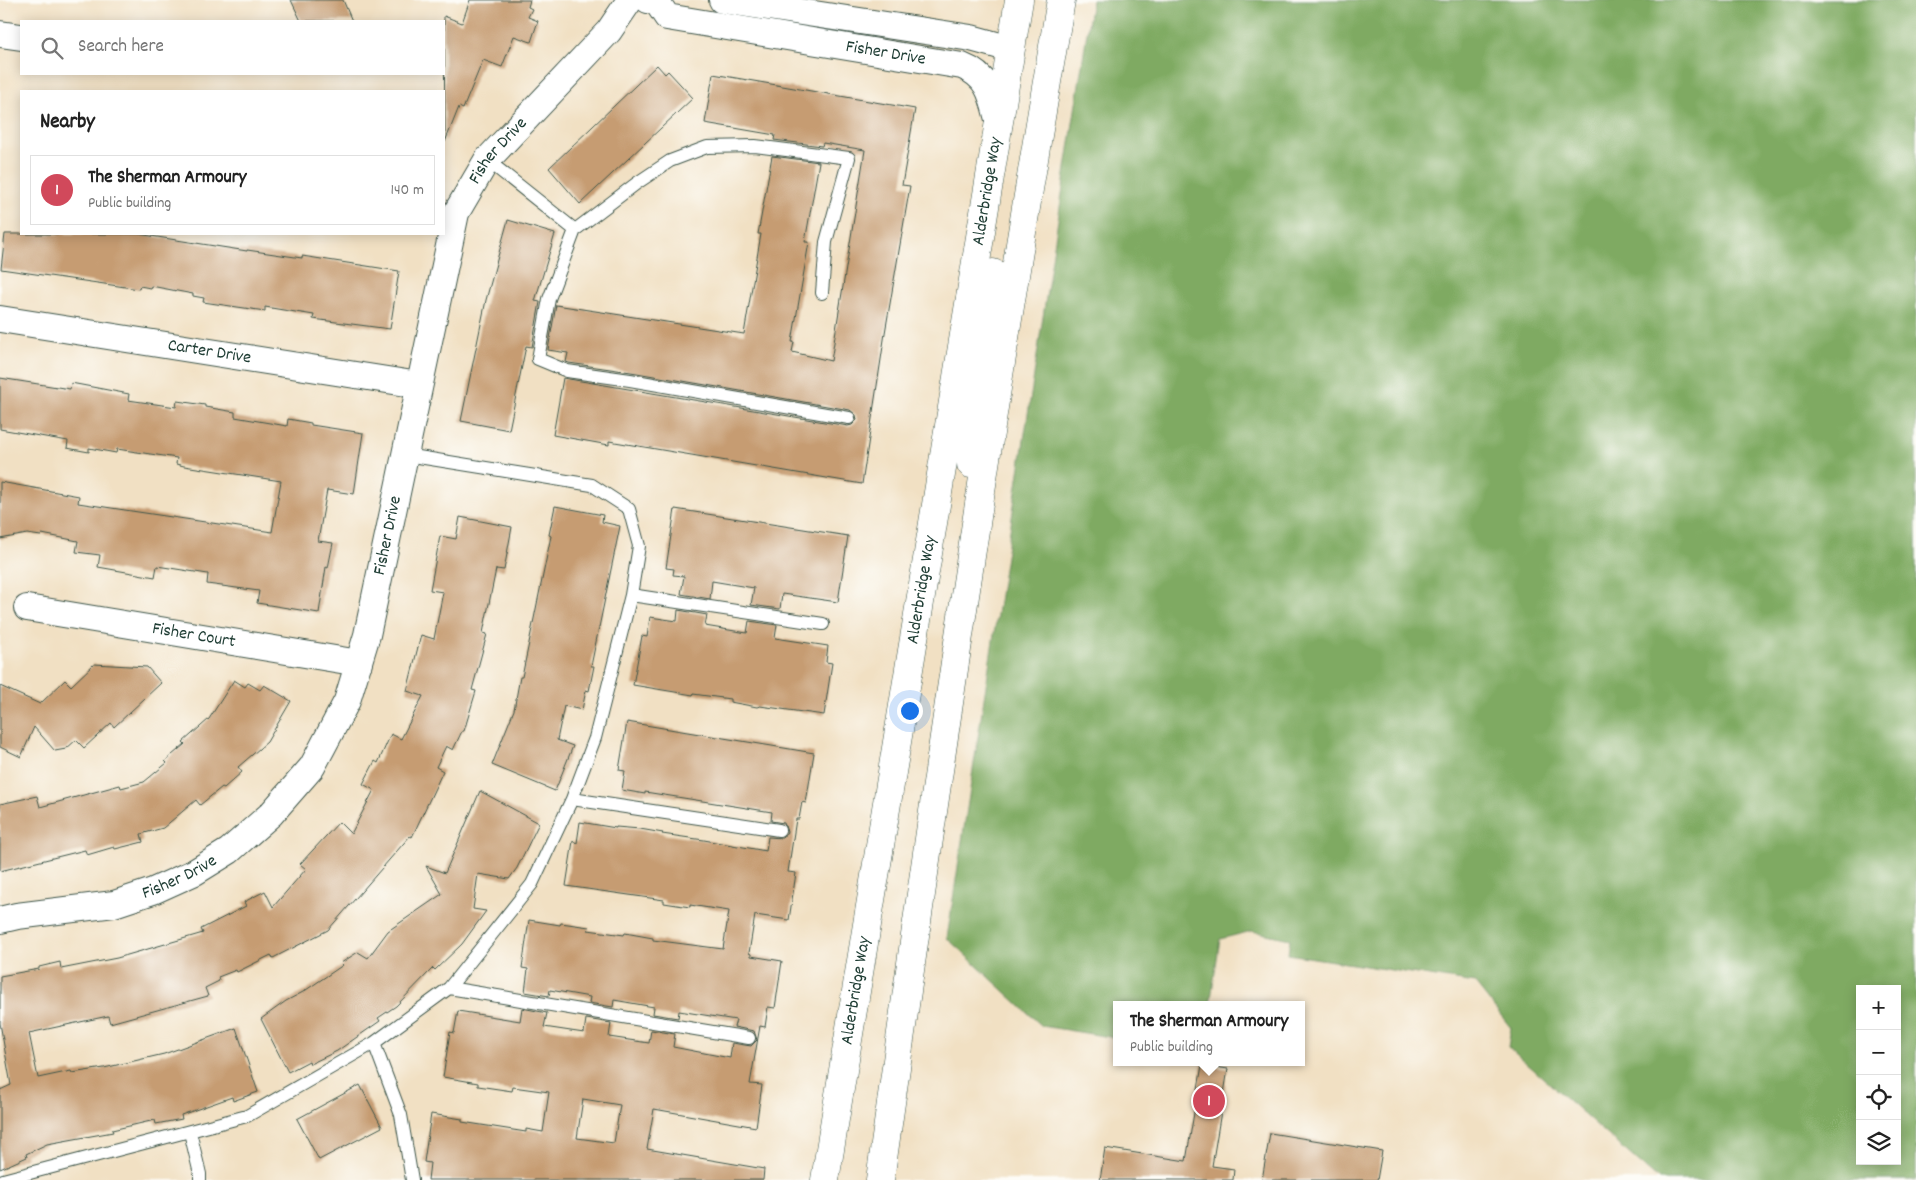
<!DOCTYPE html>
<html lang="en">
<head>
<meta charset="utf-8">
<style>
  body { margin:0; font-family:Dekko,sans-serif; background:#f6f6f6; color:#222 }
  .controls { position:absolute; right:15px; bottom:15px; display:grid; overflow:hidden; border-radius:0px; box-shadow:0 2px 12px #0003 }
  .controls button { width:45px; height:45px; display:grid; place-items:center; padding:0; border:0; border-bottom:1px solid #e0e0e0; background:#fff; color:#222; font:25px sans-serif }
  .you { position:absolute; left:909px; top:710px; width:18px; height:18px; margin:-12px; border:4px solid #fff; border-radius:50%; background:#1a73e8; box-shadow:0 0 0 8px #1a73e833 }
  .badge { display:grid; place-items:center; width:32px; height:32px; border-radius:50%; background:#d1495b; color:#fff; font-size:16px; font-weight:700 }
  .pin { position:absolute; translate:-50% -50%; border:2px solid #fff; box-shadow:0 1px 5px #0006 }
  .popup { position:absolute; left:1113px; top:1001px; width:192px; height:65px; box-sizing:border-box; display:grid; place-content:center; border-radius:0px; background:#fff; filter:drop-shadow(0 1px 4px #0005); font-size:16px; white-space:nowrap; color:#767676 }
  .popup b { font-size:19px; color:#222 }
  .popup::after { content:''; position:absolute; left:50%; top:100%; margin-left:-10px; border:10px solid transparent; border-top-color:#fff }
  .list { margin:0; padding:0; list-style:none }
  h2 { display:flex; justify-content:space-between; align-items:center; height:65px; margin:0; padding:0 20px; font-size:21px }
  h2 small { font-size:16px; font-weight:400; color:#767676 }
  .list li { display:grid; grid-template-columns:32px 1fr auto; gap:15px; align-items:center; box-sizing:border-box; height:70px; margin:0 10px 10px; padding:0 10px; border:1px solid #e0e0e0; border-radius:0px }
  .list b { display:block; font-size:19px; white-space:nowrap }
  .list p { margin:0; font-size:16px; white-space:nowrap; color:#767676 }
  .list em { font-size:16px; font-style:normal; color:#767676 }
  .icon { flex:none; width:28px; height:28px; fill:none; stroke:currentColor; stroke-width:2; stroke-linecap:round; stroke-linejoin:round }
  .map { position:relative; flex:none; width:1916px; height:1180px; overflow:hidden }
  .search { position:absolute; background:#fff; box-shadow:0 2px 12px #0003; left:20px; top:20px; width:425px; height:55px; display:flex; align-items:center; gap:12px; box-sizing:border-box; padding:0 18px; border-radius:0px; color:#767676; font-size:19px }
  .panel { position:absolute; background:#fff; box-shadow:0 2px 12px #0003; left:20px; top:90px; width:425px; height:145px; border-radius:0px }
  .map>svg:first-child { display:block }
  .forest { fill:#7faa62; stroke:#4f744b; fill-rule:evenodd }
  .building { fill:#c69c72; fill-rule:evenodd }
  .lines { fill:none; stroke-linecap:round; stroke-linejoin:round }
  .service-casing { stroke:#3e5549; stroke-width:14 }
  .minor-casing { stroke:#3e5549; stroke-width:28 }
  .secondary-casing { stroke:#3e5549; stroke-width:29 }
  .service { stroke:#fff; stroke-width:12 }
  .minor { stroke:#fff; stroke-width:26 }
  .secondary { stroke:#fff; stroke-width:28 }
  .labels { text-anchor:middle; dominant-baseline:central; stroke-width:5; stroke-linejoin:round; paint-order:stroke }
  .street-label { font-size:18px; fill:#1f3d34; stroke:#fdfcf7 }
</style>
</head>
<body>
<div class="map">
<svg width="1916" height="1180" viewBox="0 0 1916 1180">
  <rect width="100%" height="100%" fill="#fdfcf7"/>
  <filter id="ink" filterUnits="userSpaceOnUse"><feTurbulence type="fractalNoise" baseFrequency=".02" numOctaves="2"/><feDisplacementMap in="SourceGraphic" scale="10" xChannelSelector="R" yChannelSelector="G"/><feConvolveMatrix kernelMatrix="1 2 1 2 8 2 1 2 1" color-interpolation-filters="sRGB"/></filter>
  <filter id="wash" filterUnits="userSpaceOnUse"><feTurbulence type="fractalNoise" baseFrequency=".0096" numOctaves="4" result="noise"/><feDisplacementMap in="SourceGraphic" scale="20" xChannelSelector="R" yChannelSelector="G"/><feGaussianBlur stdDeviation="1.12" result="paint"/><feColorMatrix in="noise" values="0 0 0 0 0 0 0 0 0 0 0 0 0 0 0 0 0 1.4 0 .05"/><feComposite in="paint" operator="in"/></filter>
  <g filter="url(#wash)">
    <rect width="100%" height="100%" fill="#f1e0c3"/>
    <!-- forest -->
    <path class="forest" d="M 1092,0 L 1916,0 L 1916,1180 L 1659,1180 L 1508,1047 L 1511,1028 L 1475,983 L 1288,954 L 1290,939 L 1252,931 L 1220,939 L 1210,1005 L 1116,1005 L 1116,1038 L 1042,1026 L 947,938 ZM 1860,989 L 1897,989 L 1897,1161 L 1860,1161 Z"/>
    <g id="blocks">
      <!-- building -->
      <path class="building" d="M 291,0 L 343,0 L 352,21 L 301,21 Z
        M 470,0 L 530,0 L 528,7 L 532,9 L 528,17 L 538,21 L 531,42 L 514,36 L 502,67 L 483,60 L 463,109 L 459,107 L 445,142 L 444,16 L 462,23 Z
        M 657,65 L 665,74 L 668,71 L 693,98 L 580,204 L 549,168 Z
        M 713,74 L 915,109 L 902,185 L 910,186 L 885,333 L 862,484 L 609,441 L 609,445 L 553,435 L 563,378 L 848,426 L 852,425 L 857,420 L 856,415 L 850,410 L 631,372 L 569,363 L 566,362 L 568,353 L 548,350 L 556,305 L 744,334 L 761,234 L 758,234 L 772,156 L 819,162 L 805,242 L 809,242 L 792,342 L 794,342 L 792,352 L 831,361 L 865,150 L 823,143 L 822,146 L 774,140 L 775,135 L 705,123 Z
        M 508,220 L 555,234 L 535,301 L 540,302 L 532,347 L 526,346 L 509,430 L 461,421 L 486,300 Z
        M 5,234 L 138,234 L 247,251 L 247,250 L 302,258 L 302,256 L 399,271 L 390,329 L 313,319 L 314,315 L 265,307 L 265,311 L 203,302 L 204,298 L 193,296 L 193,294 L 151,286 L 150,288 L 140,286 L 139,289 L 1,269 Z
        M 0,378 L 70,389 L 71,383 L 129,394 L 128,400 L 176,407 L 177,401 L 205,405 L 205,407 L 235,412 L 235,417 L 287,426 L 288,419 L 311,423 L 311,425 L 363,433 L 354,494 L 327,490 L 318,541 L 333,543 L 328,568 L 326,567 L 319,613 L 257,603 L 259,591 L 207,584 L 208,574 L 157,566 L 155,577 L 98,567 L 100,555 L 76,552 L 78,541 L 42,534 L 41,536 L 27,534 L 0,539 L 0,482 L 79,496 L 78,503 L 272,532 L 281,481 L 184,466 L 176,464 L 177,458 L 117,449 L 116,453 L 89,448 L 89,452 L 67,448 L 68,441 L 0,429 Z
        M 555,506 L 603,515 L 602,522 L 620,526 L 591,666 L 594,666 L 589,691 L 586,690 L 582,710 L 564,706 L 557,740 L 573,746 L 555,791 L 492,765 L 514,710 L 520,677 L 522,677 L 551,536 L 549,535 Z
        M 675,509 L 848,536 L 838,602 L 782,594 L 780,609 L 751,605 L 754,588 L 712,581 L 710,599 L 681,594 L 684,576 L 673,575 L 674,569 L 666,568 Z
        M 460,517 L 512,527 L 504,570 L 496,569 L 483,633 L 487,634 L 472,690 L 476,691 L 464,731 L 462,731 L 453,750 L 446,746 L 436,767 L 443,771 L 412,837 L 410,836 L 328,930 L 273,958 L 271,955 L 237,972 L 236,970 L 218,977 L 219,981 L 205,988 L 208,996 L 110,1023 L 108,1016 L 29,1033 L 38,1078 L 71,1071 L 72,1073 L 104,1068 L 164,1054 L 236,1028 L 258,1092 L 233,1101 L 232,1097 L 181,1115 L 182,1119 L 156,1124 L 155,1120 L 112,1130 L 113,1132 L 47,1144 L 26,1154 L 27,1157 L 0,1169 L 0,1090 L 11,1085 L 0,1023 L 0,976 L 39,969 L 39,967 L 60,962 L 61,969 L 117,958 L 203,933 L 201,929 L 246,906 L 244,902 L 265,891 L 273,907 L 306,869 L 300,864 L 339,822 L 351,834 L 374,790 L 363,784 L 375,761 L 378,763 L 391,734 L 401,739 L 423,696 L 407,691 L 421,635 L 434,639 L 443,592 L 430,590 L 440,536 L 456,539 Z
        M 678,610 L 707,615 L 705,626 L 747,633 L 749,621 L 777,625 L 775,638 L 828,646 L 826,662 L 832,663 L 824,715 L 760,706 L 757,707 L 730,702 L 730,699 L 693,694 L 693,695 L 633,685 L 642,636 L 647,637 L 650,617 L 677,621 Z
        M 94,664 L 147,667 L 161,683 L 114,727 L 111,723 L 84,748 L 76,740 L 66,749 L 55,751 L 34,727 L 21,757 L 0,747 L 0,686 L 40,704 L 65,680 L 71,686 Z
        M 234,680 L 245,687 L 248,683 L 260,690 L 264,685 L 291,701 L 267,742 L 238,767 L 242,772 L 224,788 L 222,787 L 200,805 L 196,800 L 163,828 L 141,834 L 143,842 L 115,849 L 114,847 L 87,855 L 85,850 L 0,871 L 0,804 L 37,796 L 40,807 L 120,785 L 121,788 L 144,782 L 167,763 L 165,761 L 185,744 L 183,742 L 209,719 Z
        M 627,722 L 814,753 L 806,803 L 802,802 L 799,819 L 796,819 L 788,872 L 796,873 L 789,920 L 755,915 L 749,953 L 751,954 L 751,956 L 782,961 L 775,1008 L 768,1007 L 765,1027 L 760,1026 L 750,1084 L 762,1085 L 756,1127 L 654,1109 L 647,1149 L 764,1169 L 763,1180 L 428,1180 L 430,1163 L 424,1162 L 431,1114 L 462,1119 L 462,1122 L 526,1132 L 526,1129 L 543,1132 L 549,1092 L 513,1087 L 512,1091 L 478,1086 L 478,1083 L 443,1077 L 450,1032 L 454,1033 L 458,1011 L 520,1021 L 522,1008 L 547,1013 L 544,1027 L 584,1033 L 586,1019 L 611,1023 L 609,1037 L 649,1043 L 651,1030 L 675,1034 L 673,1047 L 730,1058 L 732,1043 L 751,1046 L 757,1040 L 754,1031 L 734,1027 L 736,1020 L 679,1011 L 678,1018 L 653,1014 L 654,1007 L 614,1000 L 613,1007 L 589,1003 L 590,997 L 550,990 L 549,996 L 525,992 L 528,969 L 522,968 L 529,920 L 560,925 L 561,923 L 589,927 L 588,930 L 624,935 L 625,933 L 653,938 L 653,940 L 723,949 L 729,911 L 690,905 L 690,907 L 664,903 L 664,900 L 566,886 L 573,841 L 577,843 L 580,822 L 616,828 L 616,827 L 640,829 L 663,833 L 662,834 L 704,840 L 766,851 L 768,837 L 782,838 L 787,832 L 784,823 L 771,821 L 772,812 L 645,792 L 645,794 L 622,790 L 625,771 L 619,770 ZM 583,1099 L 620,1105 L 614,1143 L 577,1138 Z
        M 480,791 L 539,823 L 517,868 L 509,879 L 478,874 L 473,909 L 486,911 L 462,944 L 435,970 L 433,968 L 396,1006 L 378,1018 L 380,1021 L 337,1051 L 310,1064 L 309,1061 L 288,1072 L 261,1019 L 286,1001 L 303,992 L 343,965 L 341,963 L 358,952 L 368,958 L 388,931 L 442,894 L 426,866 L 445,873 Z
        M 1202,1065 L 1228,1069 L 1212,1166 L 1234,1169 L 1233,1180 L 1100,1180 L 1105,1148 L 1186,1161 Z
        M 360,1085 L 382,1127 L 319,1160 L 297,1119 Z
        M 1270,1133 L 1382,1151 L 1377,1180 L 1262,1180 Z"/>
    </g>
  </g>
  <g filter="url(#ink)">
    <use href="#blocks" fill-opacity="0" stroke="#3e5549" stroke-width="1"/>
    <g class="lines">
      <!-- service casing -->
      <g class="service-casing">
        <path id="service" d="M 487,160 L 575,230 L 549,299 L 538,359 L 567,371 L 630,380 L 849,418
          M 575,230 L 637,183 L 670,161 L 707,147 L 755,146 L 849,158 L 826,242 L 822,293
          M 631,595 L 823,624
          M 572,799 L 779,830
          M 449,988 L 749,1038
          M 374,1043 L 401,1115 L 412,1180
          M 190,1132 L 200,1174 L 200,1180
          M 3,1180 L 247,1116 L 374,1043 L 449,988 L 532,884 L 572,799 L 595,738 L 631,595 L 639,546 L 629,509 L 592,485 L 406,455"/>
      </g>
      <!-- minor casing -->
      <g class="minor-casing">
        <g id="minor">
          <path id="s1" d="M 648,0 L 657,2 L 667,17 L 962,66 C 990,77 992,97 999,123"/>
          <path d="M 722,0 L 971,38 L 1000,46 L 1010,52"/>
          <path d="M 0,34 L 21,37"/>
          <path id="s2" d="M 0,319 L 419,385"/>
          <path id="s3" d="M 27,608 L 359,663"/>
          <path id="s4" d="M 0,920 L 17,916 L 114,904 L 153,891 L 195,872 L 229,851 L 271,814 L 312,767 L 347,701 L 367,635 L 456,213 L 487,160 L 609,31 L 630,0"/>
        </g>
      </g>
      <!-- secondary casing -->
      <g class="secondary-casing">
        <g id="secondary">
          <path d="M 971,464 L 971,419 L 993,273"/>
          <path id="s5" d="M 825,1180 L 1019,0"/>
          <path d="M 880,1180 C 936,786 993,392 1061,0"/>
        </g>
      </g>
      <!-- service -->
      <use href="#service" class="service"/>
      <!-- minor -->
      <use href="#minor" class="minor"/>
      <!-- secondary -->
      <use href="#secondary" class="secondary"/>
    </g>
  </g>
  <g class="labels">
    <!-- street labels -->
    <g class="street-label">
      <text stroke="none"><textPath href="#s1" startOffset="249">Fisher Drive</textPath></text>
      <text stroke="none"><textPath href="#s4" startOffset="1011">Fisher Drive</textPath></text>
      <text stroke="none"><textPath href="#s5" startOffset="1002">Alderbridge Way</textPath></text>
      <text stroke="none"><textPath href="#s2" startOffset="212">Carter Drive</textPath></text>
      <text stroke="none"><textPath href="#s4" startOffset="606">Fisher Drive</textPath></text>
      <text stroke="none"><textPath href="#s5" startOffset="598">Alderbridge Way</textPath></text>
      <text stroke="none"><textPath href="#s3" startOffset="169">Fisher Court</textPath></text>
      <text stroke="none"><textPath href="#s4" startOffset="186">Fisher Drive</textPath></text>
      <text stroke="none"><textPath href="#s5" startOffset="192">Alderbridge Way</textPath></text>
    </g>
  </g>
</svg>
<div class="controls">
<button>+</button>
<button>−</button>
<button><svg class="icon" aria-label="locate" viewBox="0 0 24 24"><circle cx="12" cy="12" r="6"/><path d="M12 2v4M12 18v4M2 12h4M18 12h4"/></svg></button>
<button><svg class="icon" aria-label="layers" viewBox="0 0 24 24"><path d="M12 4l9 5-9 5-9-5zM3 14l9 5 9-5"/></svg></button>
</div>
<div class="you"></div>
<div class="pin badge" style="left:1209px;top:1101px">1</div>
<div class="popup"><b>The Sherman Armoury</b>Public building</div>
<div class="search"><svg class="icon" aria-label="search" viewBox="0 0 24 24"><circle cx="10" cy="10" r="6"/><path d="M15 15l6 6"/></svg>Search here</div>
<section class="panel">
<h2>Nearby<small></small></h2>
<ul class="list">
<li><span class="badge">1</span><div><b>The Sherman Armoury</b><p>Public building</p></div><em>140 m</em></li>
</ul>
</section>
</div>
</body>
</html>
